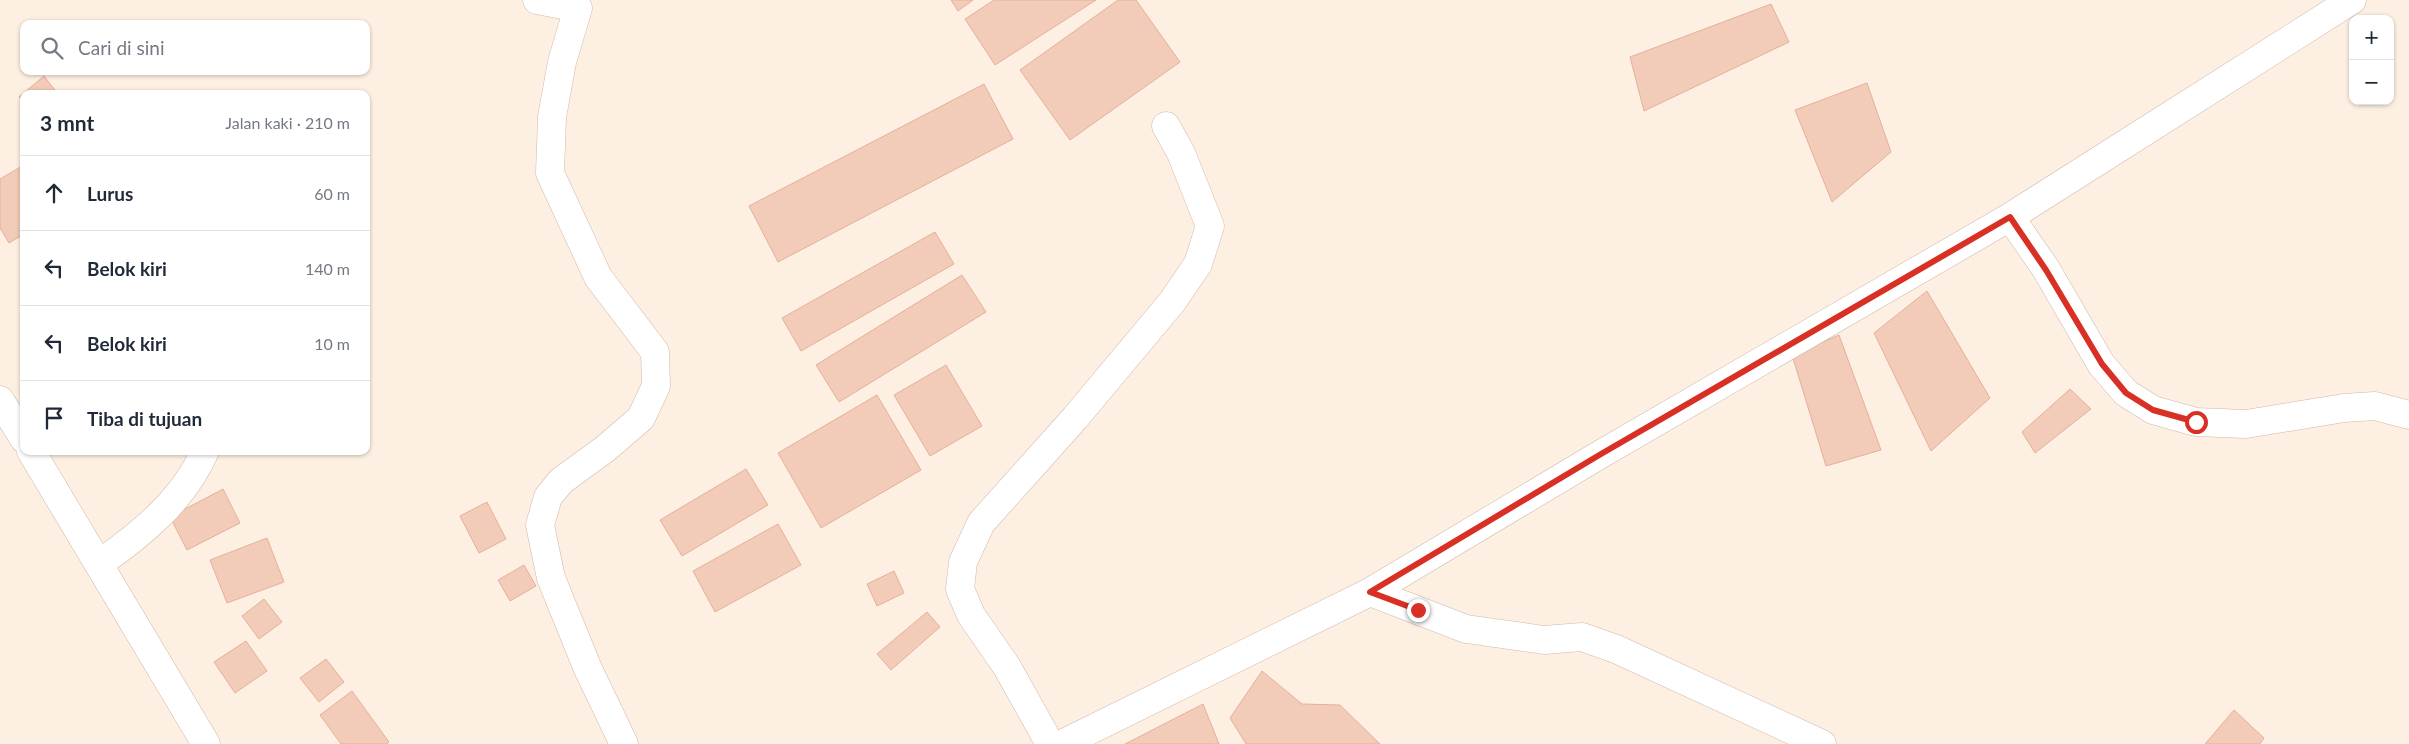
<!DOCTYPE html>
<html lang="id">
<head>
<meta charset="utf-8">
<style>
  body { margin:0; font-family:Lato,sans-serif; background:#f6f6f7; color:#1f2937 }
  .controls { position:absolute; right:15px; top:15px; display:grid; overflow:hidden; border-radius:10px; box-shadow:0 1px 4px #0004 }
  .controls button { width:45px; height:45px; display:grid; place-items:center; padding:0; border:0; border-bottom:1px solid #e0e1e3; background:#fff; color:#1f2937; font:25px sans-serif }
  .stop { position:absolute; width:15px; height:15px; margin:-11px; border:4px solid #d93025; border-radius:50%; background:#fff }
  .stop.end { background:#d93025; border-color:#fff; box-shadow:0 1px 5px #0008 }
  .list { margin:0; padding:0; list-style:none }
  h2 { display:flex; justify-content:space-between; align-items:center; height:65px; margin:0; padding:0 20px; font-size:21px }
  h2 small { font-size:16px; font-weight:400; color:#747a83 }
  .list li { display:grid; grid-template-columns:32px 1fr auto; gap:15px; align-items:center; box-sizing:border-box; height:75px; padding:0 20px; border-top:1px solid #e0e1e3 }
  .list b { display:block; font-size:19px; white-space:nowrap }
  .list em { font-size:16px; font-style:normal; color:#747a83 }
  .icon { flex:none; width:28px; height:28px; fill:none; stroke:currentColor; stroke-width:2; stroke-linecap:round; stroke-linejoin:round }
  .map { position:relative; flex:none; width:2409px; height:744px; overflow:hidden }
  .search { position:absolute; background:#fff; box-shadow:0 1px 4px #0004; left:20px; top:20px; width:350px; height:55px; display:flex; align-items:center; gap:12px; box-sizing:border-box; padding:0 18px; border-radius:10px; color:#747a83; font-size:19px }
  .panel { position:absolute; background:#fff; box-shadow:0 1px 4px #0004; left:20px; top:90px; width:350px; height:365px; border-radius:10px }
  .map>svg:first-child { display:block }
  .building { fill:#f2cbb9; stroke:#e5b099 }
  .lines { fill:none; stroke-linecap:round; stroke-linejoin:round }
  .street-casing { stroke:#d0b8ab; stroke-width:29 }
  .street { stroke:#fff; stroke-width:28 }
  .route { stroke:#d93025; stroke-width:6 }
</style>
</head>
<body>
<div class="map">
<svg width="2409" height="744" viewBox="0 0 2409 744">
  <rect width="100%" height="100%" fill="#fdf0e2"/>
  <!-- building -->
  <path class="building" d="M 951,0 L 973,0 L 958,11 Z
    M 994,0 L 1096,0 L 995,65 L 965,19 Z
    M 1118,0 L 1136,0 L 1180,62 L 1070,140 L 1020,70 Z
    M 1771,4 L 1789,42 L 1644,111 L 1630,57 Z
    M 44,76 L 58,94 L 24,94 L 24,102 L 19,97 Z
    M 1867,83 L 1891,152 L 1832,202 L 1795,110 Z
    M 984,84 L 1013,139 L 778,262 L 749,206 Z
    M 24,165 L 24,234 L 9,243 L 0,228 L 0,179 Z
    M 935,232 L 954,264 L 801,351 L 782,318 Z
    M 962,275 L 986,312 L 839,402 L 816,365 Z
    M 1927,291 L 1990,398 L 1931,451 L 1874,333 Z
    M 1839,335 L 1881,450 L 1826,466 L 1792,355 Z
    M 946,365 L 982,426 L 930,456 L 894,395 Z
    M 2070,389 L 2091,409 L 2035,453 L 2022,432 Z
    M 877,395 L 921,470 L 821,528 L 778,453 Z
    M 746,469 L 768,505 L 682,556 L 660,520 Z
    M 223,489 L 240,523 L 187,550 L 170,517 Z
    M 487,502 L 506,539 L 479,553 L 460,516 Z
    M 778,524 L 801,565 L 715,612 L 693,571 Z
    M 267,538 L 284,582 L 227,603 L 210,560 Z
    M 524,565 L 536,586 L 510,601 L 498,580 Z
    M 894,571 L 904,593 L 877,606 L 867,584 Z
    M 264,599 L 282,622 L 259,639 L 242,616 Z
    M 927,612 L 940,627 L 891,670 L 877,654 Z
    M 246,641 L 267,671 L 235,693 L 214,662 Z
    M 326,659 L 344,682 L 319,702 L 300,678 Z
    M 1262,671 L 1302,704 L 1340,705 L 1380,744 L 1246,744 L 1230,718 Z
    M 352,691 L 389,742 L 387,744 L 341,744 L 320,715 Z
    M 1203,704 L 1219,744 L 1125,744 Z
    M 2234,710 L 2264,738 L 2260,744 L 2205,744 Z"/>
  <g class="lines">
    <!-- street casing -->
    <g class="street-casing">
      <path id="street" d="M 537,0 L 578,8 L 562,62 L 552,117 L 550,173 L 598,277 L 655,352 L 656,386 L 641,418 L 605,449 L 561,481 L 548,497 L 540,525 L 551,578 L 588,669 L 624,744
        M 2010,217 L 2046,269 L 2101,364 L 2126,393 L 2153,410 L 2196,422 L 2246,424 L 2344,408 L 2375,406 L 2409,415
        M 0,400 L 24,439
        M 31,451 L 206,744
        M 100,563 C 142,534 184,499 205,451
        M 1370,592 L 1466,629 L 1544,640 L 1582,637 L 1616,649 L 1822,744
        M 1050,744 L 1007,667 L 971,615 L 960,589 L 963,562 L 981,523 L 1075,418 L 1172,302 L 1198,264 L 1210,226 L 1181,153 L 1166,126
        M 1062,744 L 1370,592 L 1601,454 L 2010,217 L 2352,0"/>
    </g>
    <!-- street -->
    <use href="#street" class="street"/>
  </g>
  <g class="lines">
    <!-- route -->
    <path class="route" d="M 1418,610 L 1370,592 L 1601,454 L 2010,217 L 2046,270 L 2102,364 L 2126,393 L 2153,410 L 2196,422"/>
  </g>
</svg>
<div class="controls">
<button>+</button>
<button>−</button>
</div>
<div class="stop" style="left:2196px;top:422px"></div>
<div class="stop end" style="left:1418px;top:610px"></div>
<div class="search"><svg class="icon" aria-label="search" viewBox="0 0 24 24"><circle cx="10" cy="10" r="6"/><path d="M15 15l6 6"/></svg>Cari di sini</div>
<section class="panel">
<h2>3 mnt<small>Jalan kaki · 210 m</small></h2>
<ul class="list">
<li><svg class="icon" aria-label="ahead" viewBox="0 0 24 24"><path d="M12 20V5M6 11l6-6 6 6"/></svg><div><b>Lurus</b></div><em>60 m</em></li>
<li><svg class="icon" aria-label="left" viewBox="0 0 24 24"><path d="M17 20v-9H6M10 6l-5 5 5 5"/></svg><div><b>Belok kiri</b></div><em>140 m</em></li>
<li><svg class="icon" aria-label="left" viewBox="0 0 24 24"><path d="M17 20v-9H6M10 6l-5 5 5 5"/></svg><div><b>Belok kiri</b></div><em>10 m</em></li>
<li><svg class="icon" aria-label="arrive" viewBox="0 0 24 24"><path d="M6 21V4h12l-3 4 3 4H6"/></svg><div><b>Tiba di tujuan</b></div></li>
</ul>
</section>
</div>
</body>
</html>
